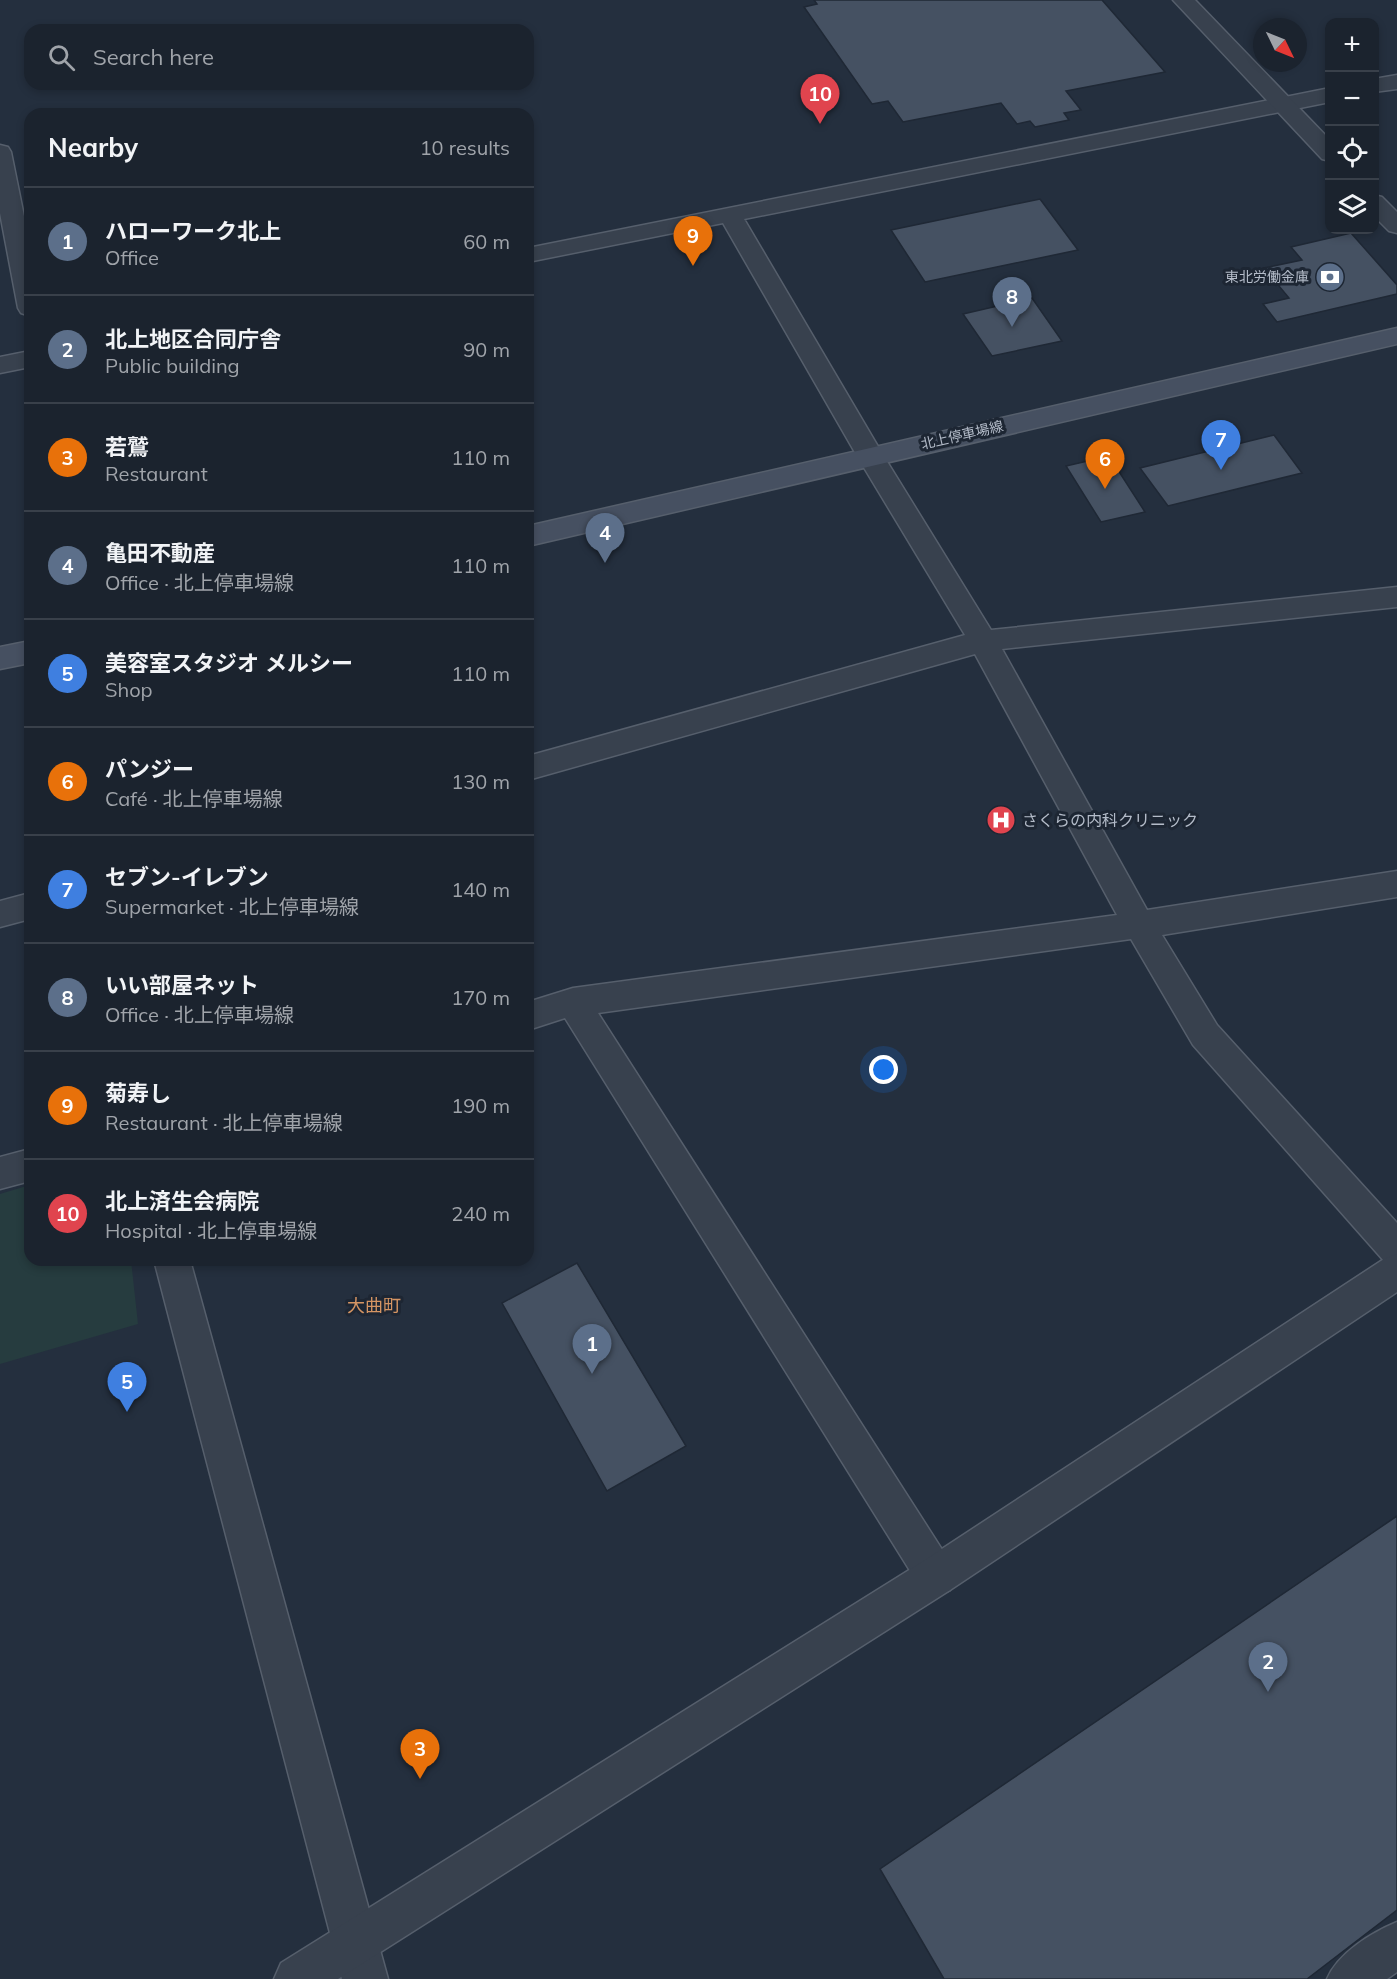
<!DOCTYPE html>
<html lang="en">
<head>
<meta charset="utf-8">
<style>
  body { margin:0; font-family:Mulish,"Noto Sans JP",sans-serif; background:#282f3a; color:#f1f3f6 }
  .controls { position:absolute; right:18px; top:18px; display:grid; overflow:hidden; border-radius:12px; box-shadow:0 3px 9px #0003 }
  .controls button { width:54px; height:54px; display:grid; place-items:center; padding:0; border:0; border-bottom:2px solid #39404a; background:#1b232e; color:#f1f3f6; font:30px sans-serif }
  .compass { position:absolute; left:1253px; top:18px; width:54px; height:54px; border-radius:50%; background:#1b232e; box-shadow:0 3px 9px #0003; rotate:133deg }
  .you { position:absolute; left:884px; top:1070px; width:21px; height:21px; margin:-15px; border:4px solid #fff; border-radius:50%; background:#1a73e8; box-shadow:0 0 0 9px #1a73e833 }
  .badge { display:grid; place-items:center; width:39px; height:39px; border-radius:50%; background:#8ab4f8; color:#fff; font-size:20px; font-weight:700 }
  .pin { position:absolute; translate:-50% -50px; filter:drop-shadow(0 2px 3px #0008) }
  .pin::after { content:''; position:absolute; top:32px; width:21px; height:18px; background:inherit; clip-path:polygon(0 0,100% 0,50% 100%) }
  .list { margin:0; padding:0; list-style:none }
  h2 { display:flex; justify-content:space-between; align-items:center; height:78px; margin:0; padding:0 24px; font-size:26px }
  h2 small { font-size:20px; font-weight:400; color:#a0a4aa }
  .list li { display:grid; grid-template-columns:39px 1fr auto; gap:18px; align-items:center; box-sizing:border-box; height:108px; padding:0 24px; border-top:2px solid #39404a }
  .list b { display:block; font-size:22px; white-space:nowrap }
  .list p { margin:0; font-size:20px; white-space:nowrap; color:#a0a4aa }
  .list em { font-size:20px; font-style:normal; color:#a0a4aa }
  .icon { flex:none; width:33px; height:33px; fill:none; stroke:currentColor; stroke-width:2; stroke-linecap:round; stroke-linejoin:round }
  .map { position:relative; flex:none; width:1397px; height:1979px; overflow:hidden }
  .search { position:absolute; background:#1b232e; box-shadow:0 3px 9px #0003; left:24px; top:24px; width:510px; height:66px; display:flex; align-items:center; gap:15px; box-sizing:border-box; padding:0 21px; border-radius:18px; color:#a0a4aa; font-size:22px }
  .panel { position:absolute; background:#1b232e; box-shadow:0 3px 9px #0003; left:24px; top:108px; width:510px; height:1158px; border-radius:18px }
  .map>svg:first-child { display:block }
  .green { fill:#263c3f }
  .building { fill:#455162; stroke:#1f2835; stroke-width:1.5 }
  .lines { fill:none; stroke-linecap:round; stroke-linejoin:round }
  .minor-casing { stroke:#565f6c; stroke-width:3 }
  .tertiary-casing { stroke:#565f6c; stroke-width:3 }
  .secondary-casing { stroke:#565f6c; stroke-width:3 }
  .minor { fill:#38414e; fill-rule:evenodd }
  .tertiary { fill:#38414e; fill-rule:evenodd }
  .secondary { fill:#465061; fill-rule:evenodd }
  .labels { text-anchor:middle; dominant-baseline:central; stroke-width:6; stroke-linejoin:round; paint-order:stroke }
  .far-poi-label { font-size:14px; fill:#b4bcc9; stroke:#1d2633; text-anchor:end }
  .far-street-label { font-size:14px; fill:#b4bcc9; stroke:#1d2633 }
  .poi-label { font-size:16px; fill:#b4bcc9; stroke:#1d2633; text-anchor:start }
  .neighbourhood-label { font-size:18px; fill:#d59563; stroke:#1d2633 }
</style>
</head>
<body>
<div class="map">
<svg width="1397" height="1979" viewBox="0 0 1397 1979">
  <rect width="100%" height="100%" fill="#242f3e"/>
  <!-- green -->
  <path class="green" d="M 30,1185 L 30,1260 L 131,1260 L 138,1324 L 0,1364 L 0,1194 Z"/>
  <!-- building -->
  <path class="building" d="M 814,0 L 1102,0 L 1165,72 L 1066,91 L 1081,110 L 1064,113 L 1069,120 L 1035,127 L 1030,121 L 1017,124 L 1001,103 L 903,122 L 888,101 L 872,104 L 804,7 L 817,4 Z
    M 1040,199 L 1078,250 L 925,282 L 891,230 Z
    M 1351,233 L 1397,285 L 1397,294 L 1277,322 L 1263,304 L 1289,298 L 1264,268 L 1302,260 L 1291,247 Z
    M 1032,298 L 1062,341 L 992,356 L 963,314 Z
    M 1274,435 L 1302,473 L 1168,506 L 1140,468 Z
    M 1109,456 L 1145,512 L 1101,522 L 1066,466 Z
    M 577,1263 L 686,1446 L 607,1491 L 502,1303 Z
    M 1397,1516 L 1397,1910 L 1307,1979 L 944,1979 L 880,1869 Z"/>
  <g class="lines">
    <!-- minor casing -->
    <g class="minor-casing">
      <path id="minor" d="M 1397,75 L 1397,89 L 1374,92 L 1374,79 Z
        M 1330,88 L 1330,102 L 744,219 L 883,455 L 991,630 L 1397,587 L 1397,607 L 1002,649 L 1147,910 L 1397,871 L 1397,897 L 1162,935 L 1217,1025 L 1397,1223 L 1397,1266 L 1384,1261 L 1193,1045 L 1131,939 L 598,1013 L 950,1562 L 956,1576 L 950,1590 L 936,1596 L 922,1590 L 565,1018 L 528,1030 L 528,1002 L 573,988 L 1117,915 L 975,654 L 528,780 L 528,756 L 965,635 L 857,456 L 723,223 L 528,262 L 528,248 Z
        M 0,145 L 8,147 L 11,152 L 30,246 L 30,316 L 21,313 L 18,308 L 0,213 Z
        M 30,351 L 30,367 L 0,373 L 0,357 Z
        M 30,893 L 30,919 L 0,927 L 0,901 Z
        M 30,1149 L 30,1181 L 0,1189 L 0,1157 Z
        M 154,1260 L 190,1260 L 388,1979 L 342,1979 Z
        M 1397,1922 L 1397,1972 L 1387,1979 L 1327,1979 C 1338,1953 1371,1933 1397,1922 Z"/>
    </g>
    <!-- tertiary casing -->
    <g class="tertiary-casing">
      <path id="tertiary" d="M 1173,0 L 1195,0 L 1330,140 L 1330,161 L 1322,159 Z
        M 1374,195 L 1382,197 L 1397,212 L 1397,233 L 1389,231 L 1374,216 Z
        M 1397,1254 L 1397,1292 L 950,1590 L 338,1979 L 274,1979 L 281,1963 L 922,1562 L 1384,1259 Z"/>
    </g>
    <!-- secondary casing -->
    <g class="secondary-casing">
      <path id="secondary" d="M 1397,328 L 1397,344 L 528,546 L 528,526 Z
        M 30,641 L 30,663 L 0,669 L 0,647 Z"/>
    </g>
    <!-- minor -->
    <use href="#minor" class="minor"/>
    <!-- tertiary -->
    <use href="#tertiary" class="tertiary"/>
    <!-- secondary -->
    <use href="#secondary" class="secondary"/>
  </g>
  <!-- icons -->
  <defs>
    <g id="bank-disc" transform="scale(1.5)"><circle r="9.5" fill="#5c6f8a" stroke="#1d2633"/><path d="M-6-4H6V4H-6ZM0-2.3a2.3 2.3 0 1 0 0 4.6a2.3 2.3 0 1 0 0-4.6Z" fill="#fff"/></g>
    <g id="hospital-disc" transform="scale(1.5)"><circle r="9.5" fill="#e0444e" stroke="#1d2633"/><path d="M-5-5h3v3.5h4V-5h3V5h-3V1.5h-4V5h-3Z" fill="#fff"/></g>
  </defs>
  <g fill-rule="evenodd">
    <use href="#bank-disc" x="1330" y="277"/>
    <use href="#hospital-disc" x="1001" y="820"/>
  </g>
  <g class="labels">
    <!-- far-poi labels -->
    <g class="far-poi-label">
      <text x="1309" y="277">東北労働金庫</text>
    </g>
    <!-- far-street labels -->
    <g class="far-street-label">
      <text transform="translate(962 435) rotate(-13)">北上停車場線</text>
    </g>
    <!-- poi labels -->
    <g class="poi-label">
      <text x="1022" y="820">さくらの内科クリニック</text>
    </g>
    <!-- neighbourhood labels -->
    <g class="neighbourhood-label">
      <text x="374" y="1305">大曲町</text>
    </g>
  </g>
</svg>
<div class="controls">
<button>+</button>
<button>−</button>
<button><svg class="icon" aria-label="locate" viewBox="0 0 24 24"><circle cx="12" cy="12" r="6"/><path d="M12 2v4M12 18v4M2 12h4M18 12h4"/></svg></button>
<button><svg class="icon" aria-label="layers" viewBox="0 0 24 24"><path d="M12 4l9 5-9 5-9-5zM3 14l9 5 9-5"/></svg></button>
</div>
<svg class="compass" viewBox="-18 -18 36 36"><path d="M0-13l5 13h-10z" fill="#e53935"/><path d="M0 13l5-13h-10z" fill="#a0a4aa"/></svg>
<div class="you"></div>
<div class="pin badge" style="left:592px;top:1374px;background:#5c6f8a">1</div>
<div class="pin badge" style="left:1268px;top:1692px;background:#5c6f8a">2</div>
<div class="pin badge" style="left:420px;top:1779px;background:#e8710a">3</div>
<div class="pin badge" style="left:605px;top:563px;background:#5c6f8a">4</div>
<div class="pin badge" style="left:127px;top:1412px;background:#3f7fe0">5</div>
<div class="pin badge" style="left:1105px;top:489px;background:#e8710a">6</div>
<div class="pin badge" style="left:1221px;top:470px;background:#3f7fe0">7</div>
<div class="pin badge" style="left:1012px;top:327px;background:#5c6f8a">8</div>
<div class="pin badge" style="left:693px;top:266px;background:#e8710a">9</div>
<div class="pin badge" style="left:820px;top:124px;background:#e0444e">10</div>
<div class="search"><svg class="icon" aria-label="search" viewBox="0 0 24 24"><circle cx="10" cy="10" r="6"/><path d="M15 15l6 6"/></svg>Search here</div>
<section class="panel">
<h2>Nearby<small>10 results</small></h2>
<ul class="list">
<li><span class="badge" style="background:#5c6f8a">1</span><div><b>ハローワーク北上</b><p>Office</p></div><em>60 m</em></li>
<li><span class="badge" style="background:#5c6f8a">2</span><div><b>北上地区合同庁舎</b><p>Public building</p></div><em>90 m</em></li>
<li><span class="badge" style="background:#e8710a">3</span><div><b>若鷲</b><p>Restaurant</p></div><em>110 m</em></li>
<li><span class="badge" style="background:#5c6f8a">4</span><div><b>亀田不動産</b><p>Office · 北上停車場線</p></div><em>110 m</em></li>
<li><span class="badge" style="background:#3f7fe0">5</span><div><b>美容室スタジオ メルシー</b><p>Shop</p></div><em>110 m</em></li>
<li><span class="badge" style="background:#e8710a">6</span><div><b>パンジー</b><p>Café · 北上停車場線</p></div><em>130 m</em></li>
<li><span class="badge" style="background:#3f7fe0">7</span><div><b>セブン-イレブン</b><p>Supermarket · 北上停車場線</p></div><em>140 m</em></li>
<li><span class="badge" style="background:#5c6f8a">8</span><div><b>いい部屋ネット</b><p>Office · 北上停車場線</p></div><em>170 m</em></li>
<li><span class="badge" style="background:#e8710a">9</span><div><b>菊寿し</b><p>Restaurant · 北上停車場線</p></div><em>190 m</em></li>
<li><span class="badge" style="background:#e0444e">10</span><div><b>北上済生会病院</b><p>Hospital · 北上停車場線</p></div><em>240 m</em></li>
</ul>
</section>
</div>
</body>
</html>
